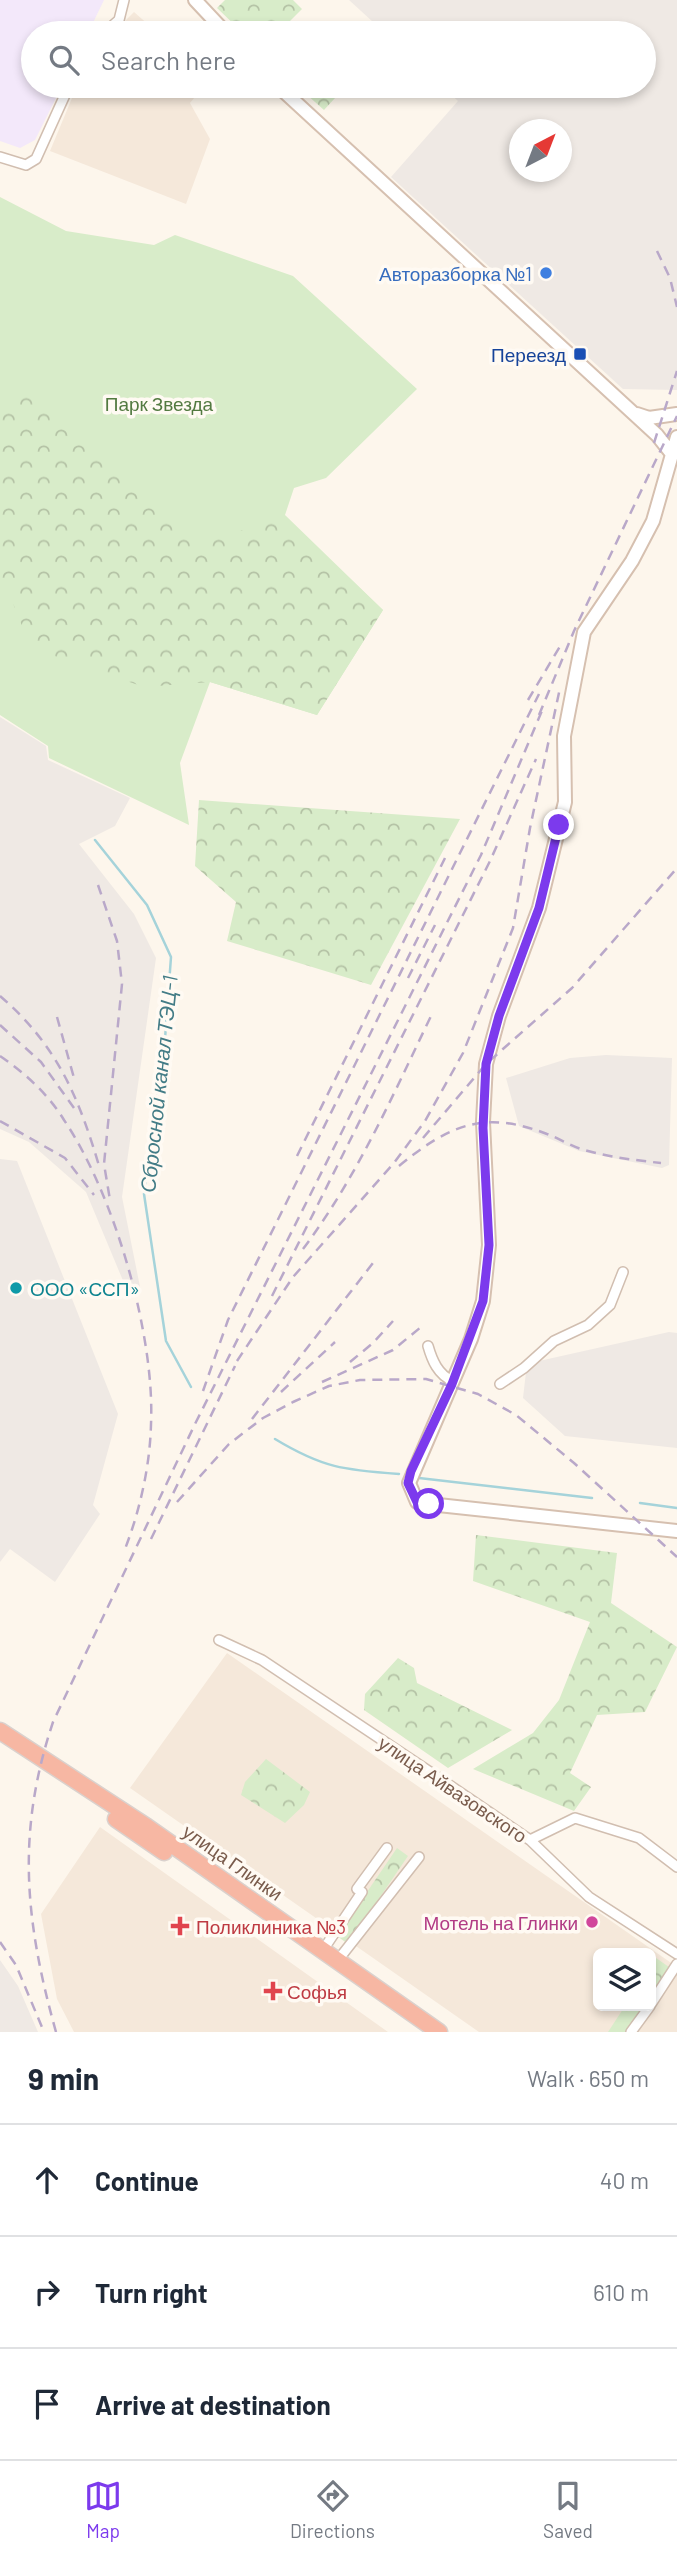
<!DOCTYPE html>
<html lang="en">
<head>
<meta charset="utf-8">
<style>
  body { margin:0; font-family:Barlow,sans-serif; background:#f6f6f7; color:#1f2937 }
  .controls { position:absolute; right:21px; bottom:21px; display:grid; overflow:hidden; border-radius:10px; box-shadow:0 4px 10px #0003 }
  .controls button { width:63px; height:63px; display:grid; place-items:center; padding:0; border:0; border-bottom:2px solid #e0e1e3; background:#fff; color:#1f2937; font:35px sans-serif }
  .compass { position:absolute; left:509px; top:119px; width:63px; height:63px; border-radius:50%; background:#fff; box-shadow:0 4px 10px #0003; rotate:42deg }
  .stop { position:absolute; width:21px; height:21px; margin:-16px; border:5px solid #7c3aed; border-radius:50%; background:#fff }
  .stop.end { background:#7c3aed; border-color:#fff; box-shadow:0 2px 7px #0008 }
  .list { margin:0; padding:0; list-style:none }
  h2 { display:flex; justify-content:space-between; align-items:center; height:91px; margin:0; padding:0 28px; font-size:30px }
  h2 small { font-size:23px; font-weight:400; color:#747a83 }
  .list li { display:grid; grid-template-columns:46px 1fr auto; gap:21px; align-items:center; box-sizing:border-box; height:112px; padding:0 28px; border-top:2px solid #e0e1e3 }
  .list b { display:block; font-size:26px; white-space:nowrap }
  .list em { font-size:23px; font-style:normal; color:#747a83 }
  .icon { flex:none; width:38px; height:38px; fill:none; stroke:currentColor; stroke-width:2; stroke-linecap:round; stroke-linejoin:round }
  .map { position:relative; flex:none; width:677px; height:2032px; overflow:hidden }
  .search { position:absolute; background:#fff; box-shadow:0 4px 10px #0003; left:21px; right:21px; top:21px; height:77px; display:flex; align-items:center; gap:18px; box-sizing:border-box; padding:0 24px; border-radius:38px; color:#747a83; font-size:26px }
  .sheet { height:427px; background:#fff }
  nav { display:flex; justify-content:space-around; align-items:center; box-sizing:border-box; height:98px; border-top:2px solid #e0e1e3; background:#fff; font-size:19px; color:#747a83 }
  nav a { display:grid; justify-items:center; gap:4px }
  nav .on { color:#7c3aed }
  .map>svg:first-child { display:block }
  .residential { fill:#f5e8da; fill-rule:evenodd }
  .industrial { fill:#efe9e4; fill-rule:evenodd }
  .education { fill:#f3e8fa }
  .green { fill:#d8ecc9 }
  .forest { fill:url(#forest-crowns) }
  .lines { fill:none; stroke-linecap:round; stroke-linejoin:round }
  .stream { stroke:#a5d3da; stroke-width:2.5 }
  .street-casing { stroke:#d1beb0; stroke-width:12 }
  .secondary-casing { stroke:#d6c0b0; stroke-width:16 }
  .highway-casing { stroke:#dad1cd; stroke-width:19 }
  .street { stroke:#fff; stroke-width:9 }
  .secondary { stroke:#fff; stroke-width:12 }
  .highway { stroke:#f7b7a3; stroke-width:16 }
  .rail { stroke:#b9a8c9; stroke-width:2.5; stroke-dasharray:10 7; stroke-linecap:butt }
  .route { stroke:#7c3aed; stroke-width:9 }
  .shop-dot { fill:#3f7fe0; stroke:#fffaf3; stroke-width:2.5 }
  .transit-dot { fill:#1a4fb4; stroke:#fffaf3; stroke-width:2.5 }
  .culture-dot { fill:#0f9aa8; stroke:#fffaf3; stroke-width:2.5 }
  .hotel-dot { fill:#d1479c; stroke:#fffaf3; stroke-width:2.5 }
  .health-dot { fill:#e0444e; stroke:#fffaf3; stroke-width:2.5 }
  .labels { text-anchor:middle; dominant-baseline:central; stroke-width:7; stroke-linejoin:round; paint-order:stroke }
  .shop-label { font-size:19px; fill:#366cbe; stroke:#fffaf3; text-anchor:end }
  .transit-label { font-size:19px; fill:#164399; stroke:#fffaf3; text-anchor:end }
  .park-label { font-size:19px; fill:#537a41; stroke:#fffaf3 }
  .culture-label { font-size:19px; fill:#0d838f; stroke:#fffaf3; text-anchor:start }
  .street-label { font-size:19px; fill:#7a5c4d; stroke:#fffaf3 }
  .hotel-label { font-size:19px; fill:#b23c85; stroke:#fffaf3; text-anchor:end }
  .health-label { font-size:19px; fill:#be3a42; stroke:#fffaf3; text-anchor:start }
  .water-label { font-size:21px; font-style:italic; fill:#437c86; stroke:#fffaf3 }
</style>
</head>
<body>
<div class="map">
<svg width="677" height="2032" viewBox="0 0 677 2032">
  <defs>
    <pattern id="forest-crowns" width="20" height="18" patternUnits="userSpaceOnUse" patternTransform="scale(1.75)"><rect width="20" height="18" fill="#d8ecc9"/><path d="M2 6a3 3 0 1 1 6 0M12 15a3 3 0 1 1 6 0" fill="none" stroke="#b4c2a5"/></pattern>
  </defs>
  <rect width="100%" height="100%" fill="#fdf6ec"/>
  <!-- residential -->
  <path class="residential" d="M 134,12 L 158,33 L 113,33 Z
    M 77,86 L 204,86 L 190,103 L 210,139 L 186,204 L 50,151 Z
    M 227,1653 L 677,1967 L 677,2032 L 479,2032 L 130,1788 ZM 598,1953 L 651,1953 L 651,2006 L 598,2006 Z
    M 100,1827 L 388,2032 L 74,2032 L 57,1999 L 41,1914 Z"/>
  <!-- industrial -->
  <path class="industrial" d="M 349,0 L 677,0 L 677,390 L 623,389 L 391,177 L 458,101 L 442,86 L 644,86 L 644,33 L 385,33 ZM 520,130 L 562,130 L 562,172 L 520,172 Z
    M 0,717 L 46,746 L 48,760 L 130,798 L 115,826 L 79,844 L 134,914 L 156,958 L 122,1197 L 141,1292 L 129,1295 L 86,1192 L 29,1142 L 0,1129 Z
    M 606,1055 L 672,1058 L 669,1165 L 662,1168 L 579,1151 L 519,1126 L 506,1078 L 570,1058 Z
    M 0,1159 L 17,1161 L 118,1414 L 93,1505 L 100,1514 L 55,1582 L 10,1549 L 0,1562 Z
    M 669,1332 L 677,1333 L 677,1448 L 565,1436 L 523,1398 L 526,1372 L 539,1361 Z
    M 0,1960 L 18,1986 L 38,2032 L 0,2032 Z"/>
  <!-- education -->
  <path class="education" d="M 0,0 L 104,0 L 88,33 L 33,33 L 33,86 L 62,86 L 35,140 L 20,148 L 0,141 Z"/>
  <!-- green -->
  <path class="green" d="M 0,197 L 66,231 L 154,245 L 175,235 L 293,276 L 417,389 L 326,478 L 294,488 L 285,515 L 383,610 L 317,715 L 210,682 L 180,763 L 189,825 L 49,758 L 48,746 L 0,715 Z"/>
  <!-- forest -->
  <path class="forest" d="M 225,0 L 293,0 L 302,9 L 278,33 L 243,33 L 217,8 Z
    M 297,86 L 346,86 L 324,110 Z
    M 0,393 L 25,394 L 207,542 L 284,516 L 383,610 L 317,715 L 210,682 L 144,687 L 31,648 L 4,581 L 0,580 Z
    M 199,800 L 460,819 L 371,985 L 227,941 L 236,902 L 195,866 Z
    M 476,1535 L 617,1553 L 611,1603 L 677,1647 L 645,1712 L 597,1715 L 570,1773 L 591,1787 L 574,1811 L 473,1769 L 533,1733 L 559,1700 L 590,1622 L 473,1581 Z
    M 398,1658 L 414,1668 L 417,1683 L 512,1730 L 448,1768 L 364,1710 L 365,1694 Z
    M 266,1759 L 310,1792 L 304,1805 L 285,1823 L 241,1795 L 245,1782 Z
    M 397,1848 L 408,1856 L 348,1944 L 337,1936 Z
    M 656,1958 L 669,1967 L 651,1995 L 651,1966 Z
    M 625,2006 L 643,2006 L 626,2032 L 608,2032 Z"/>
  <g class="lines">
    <!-- stream -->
    <path class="stream" d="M 95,840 L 147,905 L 171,957 L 165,1039 L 144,1194 L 166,1341 L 191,1387
      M 275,1439 C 323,1468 344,1470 399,1474
      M 419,1478 L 592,1498
      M 640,1503 L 677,1508"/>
    <!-- street casing -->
    <g class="street-casing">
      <path id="street" d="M 104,33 L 119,20 L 124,0
        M 0,157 L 26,165 L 36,159 L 69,86
        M 428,1346 C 432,1360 438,1375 453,1381
        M 500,1384 L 524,1368 L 554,1341 L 588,1325 L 610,1305 L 623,1272
        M 219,1640 L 262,1660 L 436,1776 L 530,1840 L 589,1897 L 677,1954
        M 530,1840 L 575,1818 L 639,1838 L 677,1867
        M 323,1950 L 362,1892 L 357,1889 L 387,1848
        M 338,1960 L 419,1857
        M 651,2004 L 677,1964
        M 631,2032 L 650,2006"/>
    </g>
    <!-- secondary casing -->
    <g class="secondary-casing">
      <path id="secondary" d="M 195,0 L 226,33
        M 278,86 L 657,435 L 672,454
        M 637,414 L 649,418 L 677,414
        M 677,437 L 653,521 L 632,561 L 584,632 L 564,736 L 565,802 L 539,908 L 499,1016 L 486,1064 L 483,1122 L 489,1245 L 483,1301 L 471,1339 L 409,1483 L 417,1502 L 429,1504 L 677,1531"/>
    </g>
    <!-- highway casing -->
    <g class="highway-casing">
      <path id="highway" d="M 0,1731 L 147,1827 L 439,2032
        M 116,1819 L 164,1852"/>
    </g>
    <!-- street -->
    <use href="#street" class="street"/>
    <!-- secondary -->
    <use href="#secondary" class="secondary"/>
    <!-- highway -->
    <use href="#highway" class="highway"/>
    <!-- rail -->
    <path class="rail" d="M 657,251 L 670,278 L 677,307
      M 654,443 L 677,371
      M 528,700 L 562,643
      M 539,715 L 574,631 L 677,416
      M 98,885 L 117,941 L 122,984 L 104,1164 L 110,1200
      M 408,978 L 435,925
      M 0,996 C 58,1046 79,1098 100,1169
      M 57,1017 L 74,1078
      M 0,1025 L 41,1062 L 74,1108
      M 0,1056 C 25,1073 48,1094 64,1120 C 114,1194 155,1334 151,1424 C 150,1466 140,1510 125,1549
      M 0,1121 L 65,1158 L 94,1195
      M 423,1138 L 486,1064 L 572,988 L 677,868
      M 297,1156 L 445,858
      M 399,1166 C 448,1126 483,1109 547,1134 C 558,1138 569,1145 581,1149 C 607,1157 634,1160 661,1163
      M 303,1249 C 357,1177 392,1097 431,1016
      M 272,1296 L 490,861 L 536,759
      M 237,1361 L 293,1277 L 394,1163 L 425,1121 L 463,1053 L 513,928 L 530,828 L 560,688
      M 350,1362 L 373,1343 L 393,1321
      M 322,1382 L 393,1350 L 421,1327
      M 203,1391 L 228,1320 L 539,694
      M 281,1392 L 335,1342
      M 252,1419 L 373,1263
      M 177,1502 L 229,1444 L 263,1418 L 293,1402 L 329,1386 L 360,1380 L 426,1379 L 478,1394 L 516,1415 L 574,1463 L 677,1557
      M 151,1539 L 235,1366
      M 0,1942 L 16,1965 L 44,2032
      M 56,2032 C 25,1921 16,1833 53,1722 L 195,1424 L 481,855 L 544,706"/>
  </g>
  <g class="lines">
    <!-- route -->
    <path class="route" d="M 429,1504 L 417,1502 L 408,1483 L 411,1471 L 452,1384 L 483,1301 L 489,1245 L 483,1128 L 486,1064 L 499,1016 L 539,908 L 559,825"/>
  </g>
  <!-- markers -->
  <circle class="shop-dot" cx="546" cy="273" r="7"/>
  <rect class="transit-dot" x="573" y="347" width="14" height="14" rx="3.5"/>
  <circle class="culture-dot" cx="16" cy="1288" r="7"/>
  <circle class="hotel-dot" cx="592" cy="1922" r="7"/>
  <g class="health-dot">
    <path d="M176.5 1915.5h7v7h7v7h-7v7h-7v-7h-7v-7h7z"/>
    <path d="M269.5 1980.5h7v7h7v7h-7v7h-7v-7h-7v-7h7z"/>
  </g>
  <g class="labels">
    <!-- shop labels -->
    <g class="shop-label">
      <text x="532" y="273">Авторазборка №1</text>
    </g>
    <!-- transit labels -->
    <g class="transit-label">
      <text x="566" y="354">Переезд</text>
    </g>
    <!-- park labels -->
    <g class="park-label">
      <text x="159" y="403">Парк Звезда</text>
    </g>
    <!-- culture labels -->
    <g class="culture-label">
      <text x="30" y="1288">ООО «ССП»</text>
    </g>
    <!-- street labels -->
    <g class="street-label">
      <text transform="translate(453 1789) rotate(34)">улица Айвазовского</text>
      <text transform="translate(233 1862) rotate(35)">улица Глинки</text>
    </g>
    <!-- hotel labels -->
    <g class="hotel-label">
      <text x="578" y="1922">Мотель на Глинки</text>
    </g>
    <!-- health labels -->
    <g class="health-label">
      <text x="196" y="1926">Поликлиника №3</text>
      <text x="287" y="1991">Софья</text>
    </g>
    <!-- water labels -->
    <g class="water-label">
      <text transform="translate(158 1084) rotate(-84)">Сбросной канал ТЭЦ-1</text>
    </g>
  </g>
</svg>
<div class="controls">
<button><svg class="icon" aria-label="layers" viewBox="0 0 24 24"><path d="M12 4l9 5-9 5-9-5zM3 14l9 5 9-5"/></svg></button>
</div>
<svg class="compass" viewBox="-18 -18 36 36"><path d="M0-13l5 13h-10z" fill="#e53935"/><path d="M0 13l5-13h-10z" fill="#747a83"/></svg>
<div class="stop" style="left:429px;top:1504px"></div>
<div class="stop end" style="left:559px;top:825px"></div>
<div class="search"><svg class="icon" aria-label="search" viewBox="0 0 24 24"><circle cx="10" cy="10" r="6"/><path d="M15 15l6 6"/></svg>Search here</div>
</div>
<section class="sheet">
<h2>9 min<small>Walk · 650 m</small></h2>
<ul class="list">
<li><svg class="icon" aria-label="ahead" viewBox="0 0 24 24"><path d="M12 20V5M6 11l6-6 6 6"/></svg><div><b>Continue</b></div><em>40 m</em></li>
<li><svg class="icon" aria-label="right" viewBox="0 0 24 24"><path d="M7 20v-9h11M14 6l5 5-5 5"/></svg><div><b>Turn right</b></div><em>610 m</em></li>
<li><svg class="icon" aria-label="arrive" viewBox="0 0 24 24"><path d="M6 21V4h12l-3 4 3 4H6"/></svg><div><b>Arrive at destination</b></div></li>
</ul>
</section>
<nav>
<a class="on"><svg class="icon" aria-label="map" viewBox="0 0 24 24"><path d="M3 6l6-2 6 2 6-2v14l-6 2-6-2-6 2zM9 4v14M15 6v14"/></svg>Map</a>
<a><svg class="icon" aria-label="directions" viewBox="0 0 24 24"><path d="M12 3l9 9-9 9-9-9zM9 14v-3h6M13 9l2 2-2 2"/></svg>Directions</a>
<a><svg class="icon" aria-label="saved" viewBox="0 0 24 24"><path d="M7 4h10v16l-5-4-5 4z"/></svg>Saved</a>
</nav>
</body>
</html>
